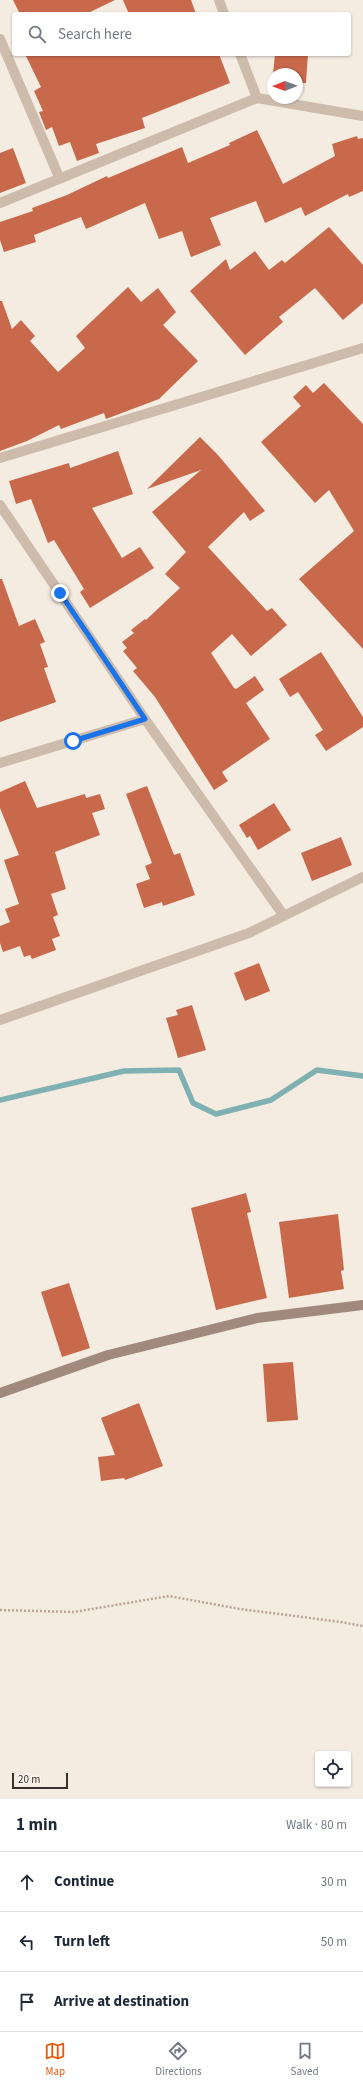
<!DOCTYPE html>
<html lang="en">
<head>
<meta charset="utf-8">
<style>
  body { margin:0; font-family:"Source Sans 3",sans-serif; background:#f6f6f7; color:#1f2937 }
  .controls { position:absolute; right:12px; bottom:12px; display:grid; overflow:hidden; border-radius:4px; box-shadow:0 1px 3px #0004 }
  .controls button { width:36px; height:36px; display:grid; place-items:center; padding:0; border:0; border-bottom:1px solid #e0e1e3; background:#fff; color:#1f2937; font:20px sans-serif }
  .compass { position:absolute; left:267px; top:68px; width:36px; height:36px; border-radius:50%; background:#fff; box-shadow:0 1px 3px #0004; rotate:269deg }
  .scale { position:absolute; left:12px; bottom:10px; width:56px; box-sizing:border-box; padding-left:4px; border:2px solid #3b302b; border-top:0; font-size:11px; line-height:14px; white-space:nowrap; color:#3b302b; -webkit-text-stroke:3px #fbf5ee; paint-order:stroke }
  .stop { position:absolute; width:12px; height:12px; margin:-9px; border:3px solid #1a73e8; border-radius:50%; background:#fff }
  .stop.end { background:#1a73e8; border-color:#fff; box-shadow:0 1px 4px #0008 }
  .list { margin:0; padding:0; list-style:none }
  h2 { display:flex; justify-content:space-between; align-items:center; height:52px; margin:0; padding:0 16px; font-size:17px }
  h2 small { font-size:13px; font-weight:400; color:#747a83 }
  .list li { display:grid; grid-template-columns:26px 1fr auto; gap:12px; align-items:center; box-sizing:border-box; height:60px; padding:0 16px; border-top:1px solid #e0e1e3 }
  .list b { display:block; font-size:15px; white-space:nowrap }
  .list em { font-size:13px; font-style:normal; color:#747a83 }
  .icon { flex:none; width:22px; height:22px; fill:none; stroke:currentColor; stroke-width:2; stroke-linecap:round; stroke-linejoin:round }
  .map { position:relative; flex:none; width:363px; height:1799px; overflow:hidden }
  .search { position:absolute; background:#fff; box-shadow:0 1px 3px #0004; left:12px; right:12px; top:12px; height:44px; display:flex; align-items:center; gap:10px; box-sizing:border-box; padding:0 14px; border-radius:4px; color:#747a83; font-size:15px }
  .sheet { height:232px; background:#fff }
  nav { display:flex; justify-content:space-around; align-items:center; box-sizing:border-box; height:56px; border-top:1px solid #e0e1e3; background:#fff; font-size:11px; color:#747a83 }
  nav a { display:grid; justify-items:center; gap:2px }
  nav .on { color:#ea580c }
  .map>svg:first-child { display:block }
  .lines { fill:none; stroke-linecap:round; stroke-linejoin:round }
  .stream { stroke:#7fb0b2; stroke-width:5.5 }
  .building { fill:#c8694b }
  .path { stroke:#b9a596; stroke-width:2.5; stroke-dasharray:2 2; stroke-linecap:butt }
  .street { stroke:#cdbbac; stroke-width:10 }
  .secondary { stroke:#a18a7d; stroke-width:10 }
  .route { stroke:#1a73e8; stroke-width:5 }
</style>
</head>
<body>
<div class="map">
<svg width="363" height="1799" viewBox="0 0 363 1799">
  <rect width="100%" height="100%" fill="#f4ebe1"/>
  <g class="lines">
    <!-- stream -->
    <path class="stream" d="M 0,1100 L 124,1071 L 179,1070 L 193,1103 L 216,1114 L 271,1100 L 317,1070 L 363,1076"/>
  </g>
  <!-- building -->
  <path class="building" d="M 13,0 L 115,0 L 86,14 L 20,14 Z
    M 123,0 L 191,0 L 196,14 L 129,14 Z
    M 25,54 L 219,54 L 230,83 L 142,118 L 145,128 L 96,144 L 99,153 L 77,161 L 70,142 L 59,146 L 52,127 L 46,130 L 39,112 L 43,111 L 34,91 L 41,87 Z
    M 275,54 L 308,54 L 306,83 L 297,83 L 297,74 L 273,74 Z
    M 257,130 L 283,184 L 335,156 L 332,144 L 357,136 L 358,139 L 363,138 L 363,191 L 349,197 L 348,194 L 305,216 L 301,207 L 265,223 L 256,201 L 210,218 L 221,245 L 191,257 L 182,231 L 159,239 L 145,203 L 86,229 L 81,217 L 34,235 L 36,242 L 4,252 L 0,240 L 0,222 L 33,211 L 32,208 L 67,195 L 107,176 L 108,178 L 182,147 L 188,163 L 230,145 L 229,143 Z
    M 13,148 L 26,183 L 0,193 L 0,153 Z
    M 329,227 L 363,265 L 363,303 L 343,320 L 315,288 L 279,317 L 283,322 L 245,355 L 190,291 L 226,259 L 230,270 L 255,251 L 269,270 L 282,260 L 285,263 Z
    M 128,287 L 141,302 L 158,288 L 176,312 L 163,325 L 198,361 L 159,399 L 106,419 L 104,413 L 61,429 L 59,425 L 27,441 L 0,451 L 0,301 L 2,301 L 12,329 L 21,320 L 35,336 L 30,341 L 58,372 L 85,348 L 76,336 Z
    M 324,383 L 363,424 L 363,649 L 299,579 L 354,531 L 329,490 L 315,503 L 261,442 L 301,406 L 293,397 L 306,385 L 313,393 Z
    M 200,437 L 218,455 L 265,511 L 250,521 L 244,512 L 208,547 L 267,611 L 272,608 L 287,625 L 251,656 L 232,634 L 211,653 L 234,688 L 236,689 L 255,676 L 264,690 L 246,703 L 270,739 L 222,772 L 228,781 L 214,790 L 155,697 L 133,671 L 137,668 L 123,651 L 127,648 L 122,642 L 134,633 L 131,630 L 145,619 L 146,620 L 180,588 L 165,574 L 186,552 L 152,512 L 201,470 L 147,489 Z
    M 118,451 L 133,494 L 92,508 L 122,558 L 140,547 L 154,568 L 90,608 L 80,592 L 84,589 L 54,540 L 48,543 L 31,499 L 16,504 L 9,481 L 69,463 L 70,468 Z
    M 0,579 L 2,579 L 19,626 L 35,619 L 45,642 L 40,644 L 48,667 L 44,668 L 56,702 L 0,722 Z
    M 321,652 L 363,717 L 363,727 L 326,751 L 315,735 L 323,730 L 298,692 L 290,697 L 279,679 Z
    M 25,781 L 37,808 L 85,794 L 86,798 L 100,794 L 105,809 L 92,813 L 100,835 L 55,852 L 66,889 L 51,894 L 58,915 L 53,917 L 60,936 L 52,939 L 56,950 L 32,959 L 30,955 L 24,957 L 20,946 L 3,952 L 0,943 L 0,926 L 10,922 L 5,909 L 19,904 L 4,860 L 19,855 L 0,808 L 0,792 Z
    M 147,786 L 174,855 L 180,853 L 195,895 L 163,906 L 162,902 L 144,908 L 136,884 L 150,879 L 145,866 L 152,863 L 126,794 Z
    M 274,803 L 291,830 L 258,850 L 250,836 L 247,838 L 239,825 Z
    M 341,837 L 352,865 L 312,881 L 301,853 Z
    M 259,963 L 270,991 L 245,1001 L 234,973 Z
    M 192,1005 L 206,1050 L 178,1058 L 166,1018 L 178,1015 L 176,1010 Z
    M 246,1193 L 251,1212 L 247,1213 L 267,1298 L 216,1310 L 191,1208 Z
    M 338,1214 L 344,1270 L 341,1271 L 344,1289 L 289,1298 L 279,1222 Z
    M 69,1283 L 90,1348 L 62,1357 L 41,1292 Z
    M 293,1362 L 298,1420 L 267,1422 L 263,1364 Z
    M 139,1403 L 163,1466 L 125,1480 L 124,1478 L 101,1481 L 98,1457 L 115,1455 L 101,1418 Z"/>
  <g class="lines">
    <!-- path -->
    <path class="path" d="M 0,1610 L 74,1612 L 169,1596 L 240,1609 L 341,1622 L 363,1626"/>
    <!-- street -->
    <path class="street" d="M 219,0 L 224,14
      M 0,39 L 59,177
      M 240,54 L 257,98
      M 0,203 L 257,98 L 363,116
      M 0,458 L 363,348
      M 0,505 L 145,719 L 284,916
      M 0,763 L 145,719
      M 0,1020 L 249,933 L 363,877"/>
    <!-- secondary -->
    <path class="secondary" d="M 0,1393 L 108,1355 L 257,1318 L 363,1305"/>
  </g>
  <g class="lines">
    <!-- route -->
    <path class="route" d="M 60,593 L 145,719 L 73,741"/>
  </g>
</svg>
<div class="controls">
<button><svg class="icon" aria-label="locate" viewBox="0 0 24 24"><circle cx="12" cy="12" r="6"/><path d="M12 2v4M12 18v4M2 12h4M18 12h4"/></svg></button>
</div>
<svg class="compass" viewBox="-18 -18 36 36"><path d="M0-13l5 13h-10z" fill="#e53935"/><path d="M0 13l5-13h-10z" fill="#747a83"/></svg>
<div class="scale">20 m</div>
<div class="stop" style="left:73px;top:741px"></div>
<div class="stop end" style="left:60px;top:593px"></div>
<div class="search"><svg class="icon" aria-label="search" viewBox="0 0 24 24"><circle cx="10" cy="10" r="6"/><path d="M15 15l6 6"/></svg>Search here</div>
</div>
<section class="sheet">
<h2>1 min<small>Walk · 80 m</small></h2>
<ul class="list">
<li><svg class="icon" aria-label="ahead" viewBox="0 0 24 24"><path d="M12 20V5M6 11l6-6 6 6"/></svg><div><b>Continue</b></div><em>30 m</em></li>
<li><svg class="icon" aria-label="left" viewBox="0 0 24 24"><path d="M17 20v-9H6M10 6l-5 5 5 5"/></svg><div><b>Turn left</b></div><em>50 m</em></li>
<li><svg class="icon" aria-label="arrive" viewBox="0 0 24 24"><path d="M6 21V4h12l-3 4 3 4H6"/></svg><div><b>Arrive at destination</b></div></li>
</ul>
</section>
<nav>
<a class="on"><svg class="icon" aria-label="map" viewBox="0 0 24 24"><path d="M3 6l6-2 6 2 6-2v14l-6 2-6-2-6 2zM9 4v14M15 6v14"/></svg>Map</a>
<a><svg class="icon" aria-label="directions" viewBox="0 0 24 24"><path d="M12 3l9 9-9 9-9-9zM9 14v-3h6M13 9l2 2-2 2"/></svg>Directions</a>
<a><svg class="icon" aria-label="saved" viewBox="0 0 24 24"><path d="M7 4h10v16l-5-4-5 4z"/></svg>Saved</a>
</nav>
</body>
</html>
